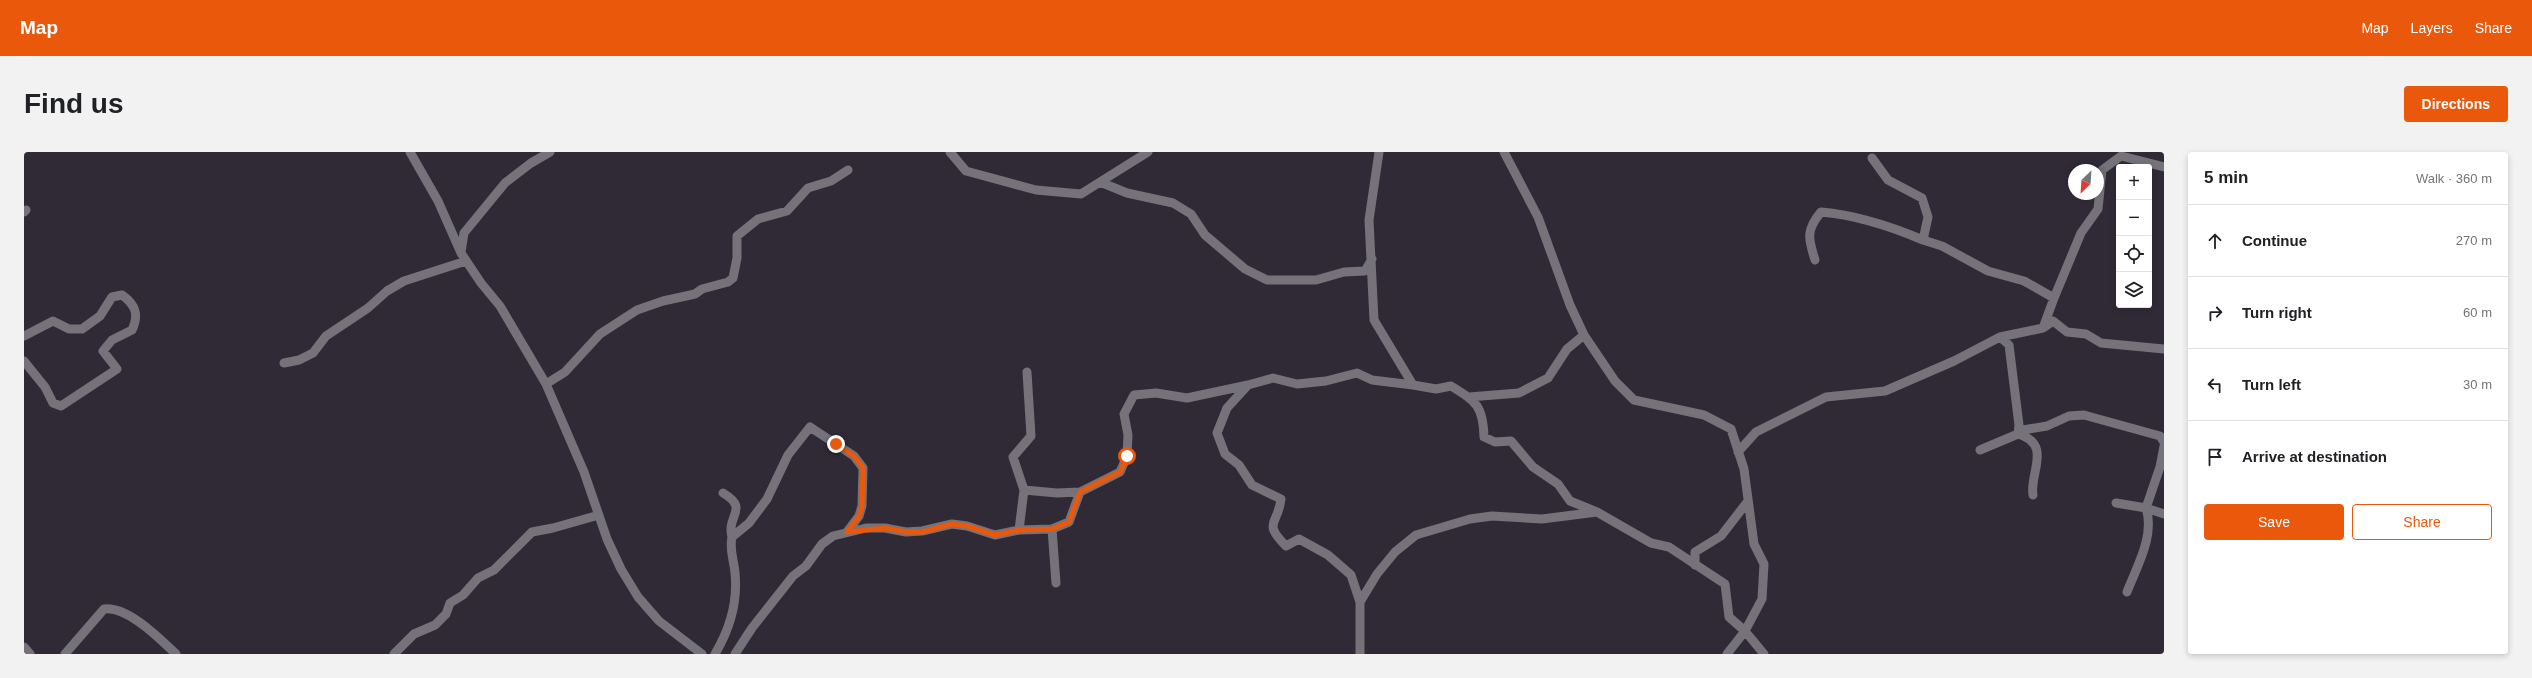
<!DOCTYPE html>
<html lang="en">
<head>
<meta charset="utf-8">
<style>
  body { margin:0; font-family:Helvetica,sans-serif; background:#f2f2f2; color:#202124 }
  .controls { position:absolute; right:12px; top:12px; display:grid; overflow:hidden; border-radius:4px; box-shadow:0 2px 6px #0003 }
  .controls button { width:36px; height:36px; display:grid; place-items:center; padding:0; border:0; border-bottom:1px solid #e0e0e0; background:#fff; color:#202124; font:20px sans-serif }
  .compass { position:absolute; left:2044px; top:12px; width:36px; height:36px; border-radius:50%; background:#fff; box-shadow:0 2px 6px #0003; rotate:205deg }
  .stop { position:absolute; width:12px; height:12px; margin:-9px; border:3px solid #ea580c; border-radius:50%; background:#fff }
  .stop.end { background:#ea580c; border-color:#fff; box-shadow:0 1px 4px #0008 }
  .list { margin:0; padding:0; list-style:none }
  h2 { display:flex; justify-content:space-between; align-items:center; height:52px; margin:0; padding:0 16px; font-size:17px }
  h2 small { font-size:13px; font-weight:400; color:#757577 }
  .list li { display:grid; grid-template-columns:26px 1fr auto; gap:12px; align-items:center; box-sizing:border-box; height:72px; padding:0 16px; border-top:1px solid #e0e0e0 }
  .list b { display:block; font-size:15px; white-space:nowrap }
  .list em { font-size:13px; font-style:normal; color:#757577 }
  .actions { display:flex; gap:8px; padding:12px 16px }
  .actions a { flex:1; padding:9px 0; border:1px solid #ea580c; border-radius:4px; text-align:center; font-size:14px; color:#ea580c }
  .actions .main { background:#ea580c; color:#fff }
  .icon { flex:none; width:22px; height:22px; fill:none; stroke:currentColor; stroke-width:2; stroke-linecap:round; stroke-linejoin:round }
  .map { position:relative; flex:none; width:2140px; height:502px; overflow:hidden; border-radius:4px }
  header { display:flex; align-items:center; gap:24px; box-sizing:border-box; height:56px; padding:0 20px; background:#ea580c; color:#fff }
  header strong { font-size:19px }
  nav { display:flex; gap:22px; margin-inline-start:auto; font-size:14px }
  .intro { display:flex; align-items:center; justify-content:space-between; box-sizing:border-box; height:96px; padding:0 24px }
  h1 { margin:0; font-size:28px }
  .button { padding:10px 18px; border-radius:4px; background:#ea580c; color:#fff; font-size:14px; font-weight:700 }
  main { display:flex; gap:24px; padding:0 24px }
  aside { flex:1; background:#fff; border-radius:4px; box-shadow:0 2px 6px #0003 }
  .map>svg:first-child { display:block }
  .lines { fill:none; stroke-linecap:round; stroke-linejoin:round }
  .minor { stroke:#757279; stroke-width:9 }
  .route { stroke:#ea580c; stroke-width:5 }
</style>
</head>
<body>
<header>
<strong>Map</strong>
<nav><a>Map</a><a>Layers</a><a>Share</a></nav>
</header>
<div class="intro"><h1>Find us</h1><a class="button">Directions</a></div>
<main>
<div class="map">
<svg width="2140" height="502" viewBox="0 0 2140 502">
  <rect width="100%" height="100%" fill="#302a36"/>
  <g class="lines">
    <!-- minor -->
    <path class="minor" d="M 386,0 L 414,49 L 437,101 L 457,131 L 476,154 L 522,232 L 560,320 L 583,387 L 597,417 L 614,445 L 635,469 L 678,502
      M 926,0 L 942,19 L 1012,38 L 1057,42 L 1076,30 L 1103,41 L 1149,51 L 1167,62 L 1181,83 L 1221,117 L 1243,128 L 1292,128 L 1320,120 L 1341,119 L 1348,107
      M 1480,0 L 1514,65 L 1546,153 L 1560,183 L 1591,229 L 1610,248 L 1680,263 L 1707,277 L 1720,317 L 1730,392 L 1740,412 L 1738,447 L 1721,479 L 1703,502
      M 1076,30 L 1124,0
      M 0,60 L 2,58
      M 437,100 L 440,81 L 481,31 L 507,11 L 526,0
      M 1791,108 C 1784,86 1782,78 1797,60 C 1833,63 1866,74 1899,88
      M 2030,146 L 2057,81 L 2074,57 L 2078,18 L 2097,4 L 2140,15
      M 2019,176 L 2029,169 L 2043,180 L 2062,182 L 2077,191 L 2140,197
      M 0,184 L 29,169 L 45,177 L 58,177 L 76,164 L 88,145 L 98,143 C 112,153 115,163 108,178 L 88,188 L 79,199 L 93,217 L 37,254 L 29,251 L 21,235 L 0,209
      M 260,211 L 275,208 L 289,201 L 302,184 L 344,156 L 363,139 L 380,129 L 442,109
      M 1003,220 L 1007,284 L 989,305 L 1000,338 L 1033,341 L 1056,340
      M 522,232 L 541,220 L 576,182 L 613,158 L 639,149 L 671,142 L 678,137 L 704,130 L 709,126 L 713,106 L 713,84 L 734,67 L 763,59 L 784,36 L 807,29 L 824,18
      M 1224,233 L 1203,256 L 1193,281 L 1201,302 L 1215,313 L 1228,333 L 1257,347 C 1254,373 1238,370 1262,394 L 1275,387 L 1304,403 L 1327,423 L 1336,450
      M 1389,233 L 1412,237 L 1427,234 C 1453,250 1459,254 1460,285 L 1471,290 L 1487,289 L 1509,315 L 1534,332 L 1546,349 L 1573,360 L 1627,391 L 1645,395 L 1701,432 L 1705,465 L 1721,479 L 1740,502
      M 1445,245 L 1495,241 L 1524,226 L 1543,197 L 1560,183
      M 1956,298 L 1994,282 L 1995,273 L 1985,193 L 1976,185
      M 1714,300 L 1732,280 L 1802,245 L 1861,239 L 1930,209 L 1976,185 L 2019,176 L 2030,146 L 2000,129 L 1964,119 L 1918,94 L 1899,88 L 1904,65 L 1898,46 L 1864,28 L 1848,6
      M 699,341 C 726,357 702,363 708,385
      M 2009,343 C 2005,322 2029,292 1994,282 L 1999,278 L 2023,274 L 2045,264 L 2060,263 L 2136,284 L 2140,290
      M 2092,351 L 2122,356 L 2136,315 L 2140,294
      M 995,378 L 1000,338
      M 1671,413 L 1671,400 L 1697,384 L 1724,349
      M 1032,431 L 1028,377 L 1045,370 L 1056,340 L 1096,320 L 1103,304 L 1104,283 L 1100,262 L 1110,243 L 1132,241 L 1163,246 L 1224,233 L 1249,226 L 1273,232 L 1302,229 L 1333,221 L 1348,228 L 1389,233 L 1350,168 L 1345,68 L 1355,0
      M 2103,440 C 2113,414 2131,384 2122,356 L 2140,362
      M 0,495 L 6,502
      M 41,502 L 80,457 C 104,454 136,487 152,502
      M 370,502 L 390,482 L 411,473 L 422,462 L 426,451 L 439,443 L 454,426 L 470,418 L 508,380 L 529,376 L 575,363
      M 691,502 C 706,477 714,451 711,421 C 710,408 705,398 708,385 L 725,371 L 743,347 L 764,303 L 786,275 L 830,304 L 839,316 L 838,354 L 835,364 L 823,380
      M 711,502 L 728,476 L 769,424 L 782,414 L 798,392 L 809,384 L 842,376 L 861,376 L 882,380 L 898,379 L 928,372 L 943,374 L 971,383 L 995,378 L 1028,377
      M 1336,502 L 1336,450 L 1353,422 L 1371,400 L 1392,383 L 1446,367 L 1468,364 L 1518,367 L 1573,360"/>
  </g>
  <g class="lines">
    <!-- route -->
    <path class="route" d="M 812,292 L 830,304 L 839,316 L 838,354 L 835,364 L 823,380 L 861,376 L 882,380 L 898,380 L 928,372 L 943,374 L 971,383 L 995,378 L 1028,377 L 1045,370 L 1056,340 L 1096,320 L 1103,304"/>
  </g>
</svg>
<div class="controls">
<button>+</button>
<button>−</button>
<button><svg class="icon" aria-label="locate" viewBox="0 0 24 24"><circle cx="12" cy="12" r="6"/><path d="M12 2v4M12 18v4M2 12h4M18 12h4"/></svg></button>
<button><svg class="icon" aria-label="layers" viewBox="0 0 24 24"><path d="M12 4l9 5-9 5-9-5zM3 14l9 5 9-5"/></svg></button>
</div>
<svg class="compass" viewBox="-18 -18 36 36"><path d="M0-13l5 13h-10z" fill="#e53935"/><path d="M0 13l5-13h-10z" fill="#757577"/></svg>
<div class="stop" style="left:1103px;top:304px"></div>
<div class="stop end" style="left:812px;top:292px"></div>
</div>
<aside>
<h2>5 min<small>Walk · 360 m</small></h2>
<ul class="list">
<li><svg class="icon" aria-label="ahead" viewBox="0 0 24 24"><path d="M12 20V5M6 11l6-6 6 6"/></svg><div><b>Continue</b></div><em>270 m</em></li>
<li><svg class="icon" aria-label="right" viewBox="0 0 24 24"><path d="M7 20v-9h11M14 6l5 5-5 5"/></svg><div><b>Turn right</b></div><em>60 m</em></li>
<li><svg class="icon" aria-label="left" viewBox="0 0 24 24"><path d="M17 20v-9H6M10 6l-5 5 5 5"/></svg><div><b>Turn left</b></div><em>30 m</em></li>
<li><svg class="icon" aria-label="arrive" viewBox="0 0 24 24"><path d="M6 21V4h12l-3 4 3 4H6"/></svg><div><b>Arrive at destination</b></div></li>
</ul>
<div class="actions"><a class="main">Save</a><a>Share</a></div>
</aside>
</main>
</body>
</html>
